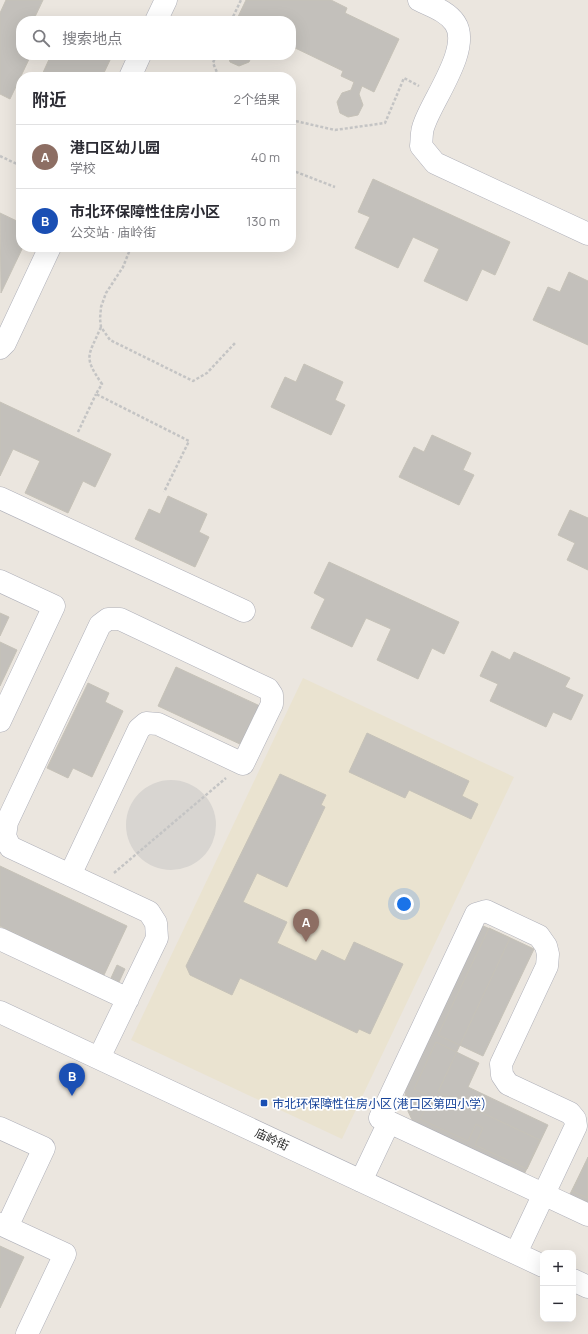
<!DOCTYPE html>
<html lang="zh">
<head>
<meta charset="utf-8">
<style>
  body { margin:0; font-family:Manrope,"Noto Sans SC",sans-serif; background:#f2f2f3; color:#2b2b33 }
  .controls { position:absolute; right:12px; bottom:12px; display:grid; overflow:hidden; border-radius:8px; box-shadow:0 4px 16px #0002 }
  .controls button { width:36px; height:36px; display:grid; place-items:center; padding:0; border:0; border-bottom:1px solid #e1e1e2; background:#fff; color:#2b2b33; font:20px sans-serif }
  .you { position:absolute; left:404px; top:904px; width:14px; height:14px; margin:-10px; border:3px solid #fff; border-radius:50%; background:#1a73e8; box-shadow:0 0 0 6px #1a73e833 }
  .badge { display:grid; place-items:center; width:26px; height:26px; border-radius:50%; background:#0b8043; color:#fff; font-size:13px; font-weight:700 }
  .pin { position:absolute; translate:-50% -33px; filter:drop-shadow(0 1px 2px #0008) }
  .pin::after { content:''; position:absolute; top:21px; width:14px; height:12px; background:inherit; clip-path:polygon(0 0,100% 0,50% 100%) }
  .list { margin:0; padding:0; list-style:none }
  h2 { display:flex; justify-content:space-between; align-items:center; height:52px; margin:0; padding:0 16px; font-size:17px }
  h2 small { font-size:13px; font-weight:400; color:#7c7c81 }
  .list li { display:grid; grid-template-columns:26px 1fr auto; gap:12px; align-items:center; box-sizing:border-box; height:64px; padding:0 16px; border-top:1px solid #e1e1e2 }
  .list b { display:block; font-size:15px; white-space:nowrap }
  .list p { margin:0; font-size:13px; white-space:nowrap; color:#7c7c81 }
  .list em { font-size:13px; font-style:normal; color:#7c7c81 }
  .icon { flex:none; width:22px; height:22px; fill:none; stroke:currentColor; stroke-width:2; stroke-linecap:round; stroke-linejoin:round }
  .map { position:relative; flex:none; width:588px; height:1334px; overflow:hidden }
  .search { position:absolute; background:#fff; box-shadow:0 4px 16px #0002; left:16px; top:16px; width:280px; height:44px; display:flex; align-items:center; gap:10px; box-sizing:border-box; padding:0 14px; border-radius:16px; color:#7c7c81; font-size:15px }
  .panel { position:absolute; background:#fff; box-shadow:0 4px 16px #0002; left:16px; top:72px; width:280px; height:180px; border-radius:16px }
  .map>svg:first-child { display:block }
  .education { fill:#eae3d0 }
  .plaza { fill:#d8d5d1 }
  .building { fill:#c3c0bb; stroke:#c6c2b8 }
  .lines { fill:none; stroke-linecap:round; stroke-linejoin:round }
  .minor-casing { stroke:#afb0b9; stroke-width:23 }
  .path { stroke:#c4c4c4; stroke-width:2.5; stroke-dasharray:3 2; stroke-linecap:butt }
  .minor { stroke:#fff; stroke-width:22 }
  .transit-dot { fill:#1a4fb4; stroke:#fff; stroke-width:1.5 }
  .labels { text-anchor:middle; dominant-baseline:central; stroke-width:3.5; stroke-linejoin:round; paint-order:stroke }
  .transit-label { font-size:12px; fill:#164399; stroke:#fff; text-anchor:start }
  .street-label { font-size:12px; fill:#2b2b2b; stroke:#fff }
</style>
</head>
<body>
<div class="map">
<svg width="588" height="1334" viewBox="0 0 588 1334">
  <rect width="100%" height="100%" fill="#ebe6df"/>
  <!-- education -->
  <path class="education" d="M 303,678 L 514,777 L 342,1139 L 131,1040 Z"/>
  <!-- plaza -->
  <path class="plaza" d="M126 825a45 45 0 1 1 90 0a45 45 0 1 1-90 0Z"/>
  <!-- building -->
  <path class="building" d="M 6,0 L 43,0 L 33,21 L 21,21 L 21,55 L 31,55 L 10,99 L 0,94 L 0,13 Z
    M 246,0 L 331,0 L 347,8 L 345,13 L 399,39 L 374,92 L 362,86 L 359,94 L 363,105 L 358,115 L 348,117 L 340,113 L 337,102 L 342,93 L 351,90 L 354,82 L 341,76 L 343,71 L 291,46 L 291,21 L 236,21 Z
    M 51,55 L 106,55 L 111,58 L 102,77 L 41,77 Z
    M 228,55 L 252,55 L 249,62 L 239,66 L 230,62 Z
    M 373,179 L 510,242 L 495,275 L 482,269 L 467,301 L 424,281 L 439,249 L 413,237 L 398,268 L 355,248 L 370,217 L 358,212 Z
    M 0,213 L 21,223 L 19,234 L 21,235 L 21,247 L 23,247 L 1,293 Z
    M 569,272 L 588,281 L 588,345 L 533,320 L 548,287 L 560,292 Z
    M 304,364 L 343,382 L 335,400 L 345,405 L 331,435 L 271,407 L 285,377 L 296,382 Z
    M 0,402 L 111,454 L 95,487 L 83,481 L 68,513 L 25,493 L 40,461 L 13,449 L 0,476 Z
    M 432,435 L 471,453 L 463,470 L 474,475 L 459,505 L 399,477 L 414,447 L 424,452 Z
    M 168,496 L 207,514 L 199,532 L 209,537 L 195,567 L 135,539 L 149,509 L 160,514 Z
    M 570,510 L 588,518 L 588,570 L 567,560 L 575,543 L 558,535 Z
    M 329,562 L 459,622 L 444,654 L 432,648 L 418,679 L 377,660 L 391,629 L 366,618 L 352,647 L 311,628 L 325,599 L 314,593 Z
    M 0,613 L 9,617 L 0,636 Z
    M 0,642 L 17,650 L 0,686 Z
    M 492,651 L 510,660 L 514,652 L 570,678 L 565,687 L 583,695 L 571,720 L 553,712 L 546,727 L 490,701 L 498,684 L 480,676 Z
    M 176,667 L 260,706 L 242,745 L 158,706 Z
    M 88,683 L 109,693 L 105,702 L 123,711 L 92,777 L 73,768 L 68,778 L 47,768 Z
    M 367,733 L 469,781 L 462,796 L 478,804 L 471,819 L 409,790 L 405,798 L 349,772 Z
    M 280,774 L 326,795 L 321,805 L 325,807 L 287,887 L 257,873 L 243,902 L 287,922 L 277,943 L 316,961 L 322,950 L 345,961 L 354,942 L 403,964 L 370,1034 L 359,1029 L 357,1033 L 240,978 L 232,995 L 190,975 L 186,966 Z
    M 0,866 L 127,926 L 104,975 L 0,926 Z
    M 481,925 L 510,938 L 438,1092 L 540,1140 L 522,1179 L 414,1124 L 406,1107 L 405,1096 L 408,1079 Z
    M 489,928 L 534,949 L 483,1056 L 438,1035 Z
    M 117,965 L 125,969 L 119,982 L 111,978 Z
    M 436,1042 L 479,1063 L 468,1087 L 548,1125 L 527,1169 L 475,1145 L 483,1128 L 476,1124 L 468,1141 L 420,1119 L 431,1097 L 414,1089 Z
    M 588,1157 L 588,1198 L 572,1191 Z
    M 586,1162 L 588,1163 L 588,1210 L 567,1200 Z
    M 0,1246 L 24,1257 L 0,1308 Z"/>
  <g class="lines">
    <!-- minor casing -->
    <g class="minor-casing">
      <path id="minor" d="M 419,0 C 431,6 447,11 455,23 C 472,48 432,100 424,125 C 421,131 422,140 421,146 L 435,163 L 588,234
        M 156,21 L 166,0
        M 130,77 L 140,55
        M 0,348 L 5,343 L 50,247
        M 0,498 L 244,611
        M 0,581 L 54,606 L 0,721
        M 70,875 L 139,729 L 146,723 L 158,724 L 243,764 L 272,704 L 272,695 L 268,689 L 120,619 L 108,619 L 100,625 L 7,822 L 5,836 L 10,847 L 149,912 L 156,923 L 157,938 L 99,1058
        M 0,939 L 128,999
        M 0,1012 L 543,1266
        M 389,1122 L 380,1118 L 476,914 L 486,911 L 539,936 L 546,946 L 548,954 L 547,966 L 501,1064 L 502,1075 L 508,1084 L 570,1113 L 575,1119 L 576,1126 L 516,1253
        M 0,1128 L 44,1148 L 7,1227
        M 361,1181 L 389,1122 L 588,1215
        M 0,1224 L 65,1254 L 27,1334
        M 573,1280 L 588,1287"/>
    </g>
    <!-- path -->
    <path class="path" d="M 231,21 L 241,0
      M 216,55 L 213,63 L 219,77
      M 291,120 L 335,130 L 385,123 L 404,78 L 419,86
      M 0,156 L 21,166
      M 291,170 L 335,187
      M 131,247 L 123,267 L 106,293 L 101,307 L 100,319 L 101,327 L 110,340 L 193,381 L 207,373 L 235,343
      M 101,327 C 88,357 83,356 102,384 L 96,394 L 189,441 L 164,492
      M 78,432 L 96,394
      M 114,873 L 226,778"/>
    <!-- minor -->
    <use href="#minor" class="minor"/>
  </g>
  <!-- markers -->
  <rect class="transit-dot" x="260" y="1099" width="8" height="8" rx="2"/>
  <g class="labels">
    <!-- transit labels -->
    <g class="transit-label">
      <text x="272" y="1103">巿北环保障性住房小区(港口区第四小学)</text>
    </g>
    <!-- street labels -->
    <g class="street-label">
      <text transform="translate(272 1139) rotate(25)">庙岭街</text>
    </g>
  </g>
</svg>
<div class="controls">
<button>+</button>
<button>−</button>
</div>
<div class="you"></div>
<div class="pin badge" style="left:306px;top:942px;background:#8d6e63">A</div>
<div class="pin badge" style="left:72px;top:1096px;background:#1a4fb4">B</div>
<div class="search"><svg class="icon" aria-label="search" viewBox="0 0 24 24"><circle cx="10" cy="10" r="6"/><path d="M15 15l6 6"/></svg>搜索地点</div>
<section class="panel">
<h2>附近<small>2个结果</small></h2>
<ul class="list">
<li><span class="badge" style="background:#8d6e63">A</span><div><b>港口区幼儿园</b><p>学校</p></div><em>40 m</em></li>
<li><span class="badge" style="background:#1a4fb4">B</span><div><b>巿北环保障性住房小区</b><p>公交站 · 庙岭街</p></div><em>130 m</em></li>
</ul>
</section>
</div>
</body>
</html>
